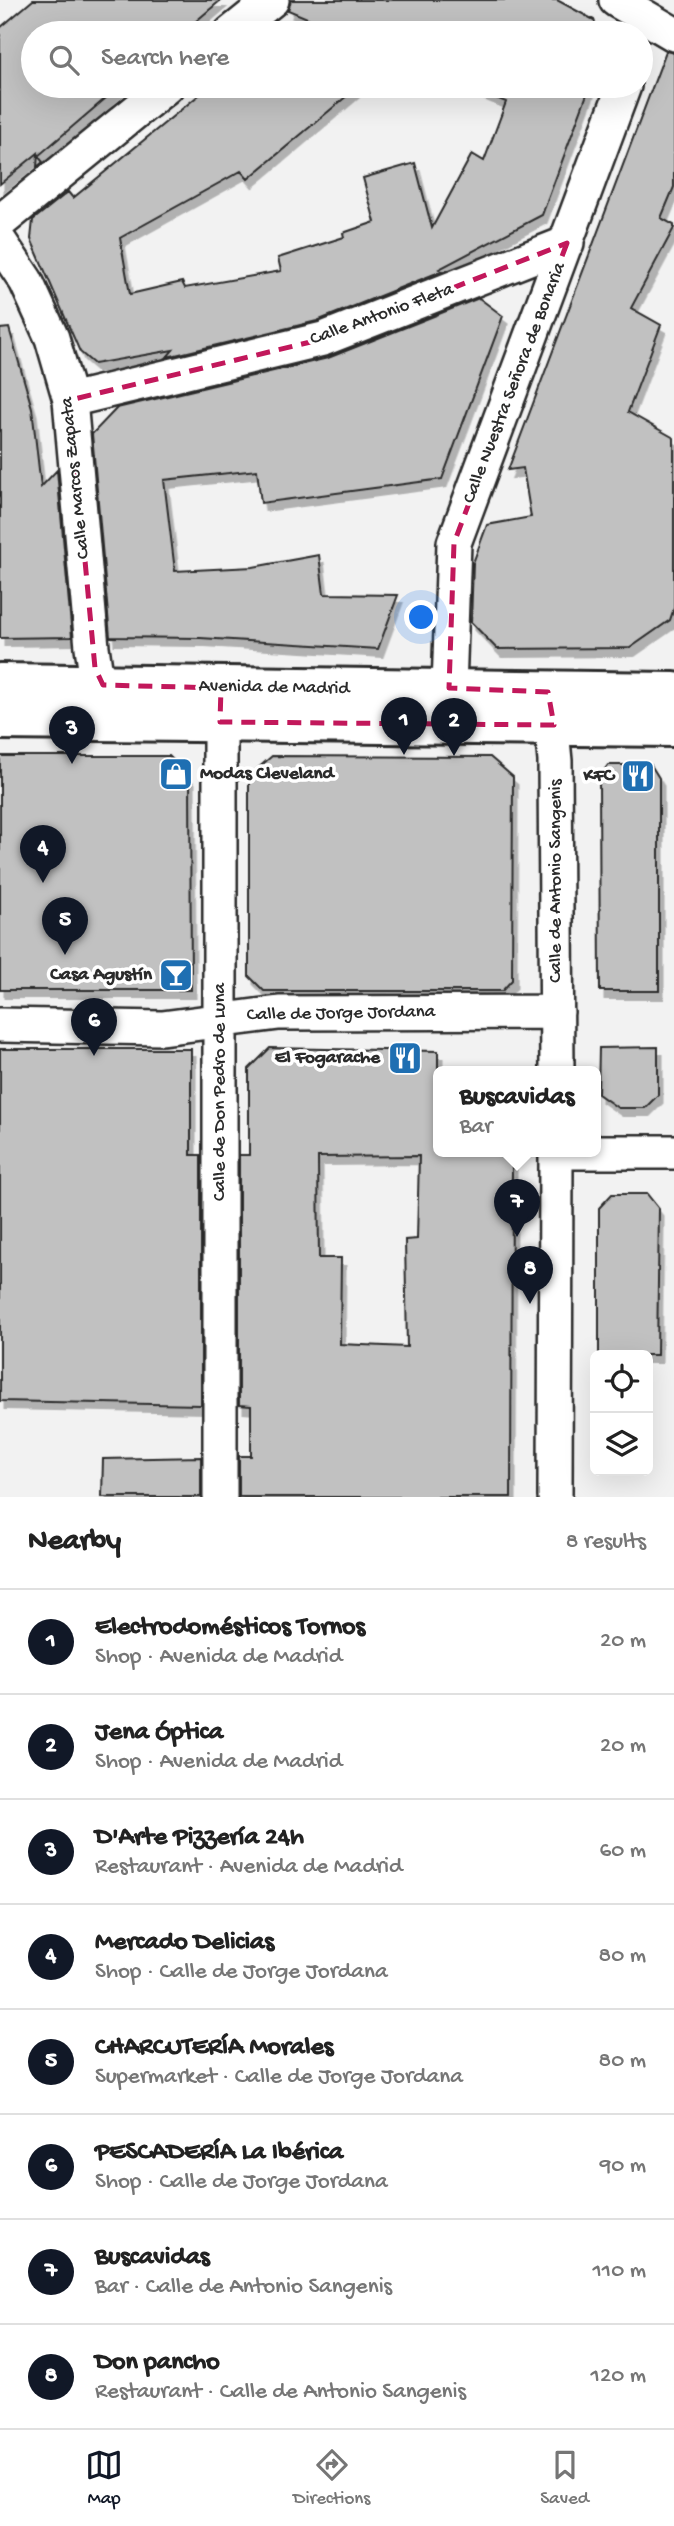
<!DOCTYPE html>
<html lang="en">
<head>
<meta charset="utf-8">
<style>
  body { margin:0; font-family:"Gochi Hand",sans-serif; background:#f6f6f6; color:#222 }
  .controls { position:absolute; right:21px; bottom:21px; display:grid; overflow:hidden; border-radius:10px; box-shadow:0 7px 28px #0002 }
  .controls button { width:63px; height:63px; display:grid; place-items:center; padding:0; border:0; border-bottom:2px solid #e0e0e0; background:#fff; color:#222; font:35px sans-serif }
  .you { position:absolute; left:422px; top:618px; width:24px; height:24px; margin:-18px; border:5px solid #fff; border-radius:50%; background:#1a73e8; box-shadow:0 0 0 10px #1a73e833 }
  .badge { display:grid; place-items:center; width:46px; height:46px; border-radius:50%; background:#111827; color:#fff; font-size:23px; font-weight:700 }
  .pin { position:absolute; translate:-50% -58px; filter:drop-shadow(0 2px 4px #0008) }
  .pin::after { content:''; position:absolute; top:37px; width:24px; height:21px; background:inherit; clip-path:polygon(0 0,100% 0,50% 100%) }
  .popup { position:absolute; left:433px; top:1066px; width:168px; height:91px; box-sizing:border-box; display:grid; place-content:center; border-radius:10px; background:#fff; filter:drop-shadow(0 2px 5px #0005); font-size:23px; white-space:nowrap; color:#767676 }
  .popup b { font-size:26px; color:#222 }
  .popup::after { content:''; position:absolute; left:50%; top:100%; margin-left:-14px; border:14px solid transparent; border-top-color:#fff }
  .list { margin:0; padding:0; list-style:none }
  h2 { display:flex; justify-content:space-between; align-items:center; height:91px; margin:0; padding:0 28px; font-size:30px }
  h2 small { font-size:23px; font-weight:400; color:#767676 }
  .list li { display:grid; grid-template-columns:46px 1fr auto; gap:21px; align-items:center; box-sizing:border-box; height:105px; padding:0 28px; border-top:2px solid #e0e0e0 }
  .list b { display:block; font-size:26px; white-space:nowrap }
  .list p { margin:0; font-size:23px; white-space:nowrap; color:#767676 }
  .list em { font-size:23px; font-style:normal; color:#767676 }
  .icon { flex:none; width:38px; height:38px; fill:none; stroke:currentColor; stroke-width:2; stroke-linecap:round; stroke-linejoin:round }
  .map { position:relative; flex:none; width:674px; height:1497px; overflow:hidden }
  .search { position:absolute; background:#fff; box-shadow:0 7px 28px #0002; left:21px; right:21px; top:21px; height:77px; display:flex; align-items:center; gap:18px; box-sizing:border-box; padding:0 24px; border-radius:38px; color:#767676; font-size:26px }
  .sheet { height:931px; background:#fff }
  nav { display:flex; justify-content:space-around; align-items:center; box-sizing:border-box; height:98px; border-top:2px solid #e0e0e0; background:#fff; font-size:19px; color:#767676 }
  nav a { display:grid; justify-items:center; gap:4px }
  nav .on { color:#111827 }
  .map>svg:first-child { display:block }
  .building { fill:#c1c1c1; stroke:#2b2b2b; stroke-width:2; fill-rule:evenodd; filter:url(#shadow) }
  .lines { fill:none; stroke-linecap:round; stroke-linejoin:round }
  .street-casing { stroke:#2b2b2b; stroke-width:38 }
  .primary-casing { stroke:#2b2b2b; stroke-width:44 }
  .street { stroke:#fff; stroke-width:33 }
  .primary { stroke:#fff; stroke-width:38 }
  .marked { fill:none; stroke:#c2185b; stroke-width:5; stroke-dasharray:14 9; stroke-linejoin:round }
  .labels { text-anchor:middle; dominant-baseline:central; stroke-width:7; stroke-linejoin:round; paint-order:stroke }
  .street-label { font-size:19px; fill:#2b2b2b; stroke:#fff }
  .poi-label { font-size:19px; font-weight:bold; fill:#2b2b2b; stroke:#fff; text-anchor:end }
</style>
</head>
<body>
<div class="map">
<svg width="674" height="1497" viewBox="0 0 674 1497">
  <defs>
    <filter id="shadow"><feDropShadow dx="4.5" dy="8" stdDeviation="0" flood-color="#0004"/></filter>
  </defs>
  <rect width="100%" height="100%" fill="#f2f2f2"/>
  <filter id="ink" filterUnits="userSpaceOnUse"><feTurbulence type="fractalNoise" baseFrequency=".0143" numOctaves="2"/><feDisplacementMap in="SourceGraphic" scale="14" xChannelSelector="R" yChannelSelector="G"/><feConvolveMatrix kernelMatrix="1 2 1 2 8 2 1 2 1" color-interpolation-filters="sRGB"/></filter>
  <g filter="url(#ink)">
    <!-- building -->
    <path class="building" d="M 33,0 L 221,0 L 182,33 L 33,33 L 33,86 L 120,86 L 38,156 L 43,162 L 37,167 L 38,153 L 0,184 L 0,28 Z
      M 291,0 L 557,0 L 594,20 L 599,33 L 343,33 L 288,10 Z
      M 666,51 L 674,53 L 674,187 L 661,218 L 674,225 L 674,228 L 631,308 L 661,325 L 628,412 L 674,438 L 674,608 L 670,620 L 630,648 L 497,649 L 471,622 L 473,563 L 487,525 L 531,517 L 523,468 L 508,470 Z
      M 210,86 L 347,86 L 354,90 L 248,179 L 241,171 L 120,238 L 130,294 L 182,282 L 185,288 L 281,271 L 278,258 L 344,237 L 343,233 L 375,222 L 363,178 L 415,163 L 432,228 L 472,154 L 484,161 L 506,102 L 467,86 L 590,86 L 542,215 L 439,269 L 442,271 L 317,321 L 167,357 L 173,350 L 94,364 L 80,352 L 31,239 L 33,220 L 68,192 L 73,198 Z
      M 479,298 L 503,316 L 442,479 L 261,503 L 257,470 L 164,480 L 175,571 L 253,567 L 319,555 L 324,594 L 398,595 L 378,649 L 200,638 L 110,637 L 92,434 L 117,408 L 328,358 Z
      M 9,328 L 32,408 L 41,487 L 57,470 L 72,637 L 0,638 L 0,329 Z
      M 0,756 L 169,756 L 190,776 L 191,990 L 0,990 Z
      M 272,756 L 490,757 L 513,777 L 512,980 L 502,991 L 264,991 L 249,976 L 249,776 Z
      M 608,765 L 651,765 L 659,778 L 659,991 L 600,991 L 599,777 Z
      M 658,1047 L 658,1095 L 645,1108 L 618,1108 L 598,1094 L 599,1048 Z
      M 270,1048 L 438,1051 L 438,1151 L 512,1151 L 511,1497 L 239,1497 L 239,1456 L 251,1456 L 251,1406 L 239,1405 L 239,1155 L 249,1155 L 249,1069 ZM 419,1156 L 417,1239 L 405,1240 L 407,1347 L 340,1344 L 341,1258 L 319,1258 L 318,1157 Z
      M 0,1049 L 191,1049 L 191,1155 L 201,1155 L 201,1405 L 0,1401 Z
      M 612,1194 L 647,1194 L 659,1209 L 657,1355 L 599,1355 L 599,1208 Z
      M 201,1457 L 201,1497 L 102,1497 L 103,1459 Z"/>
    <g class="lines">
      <!-- street casing -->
      <g class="street-casing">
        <path id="street" d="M 616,0 L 674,34
          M 231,33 L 272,0
          M 0,222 L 167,86
          M 0,242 L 26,281 L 52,338 L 70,400 L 92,647 L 95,668 L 103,685
          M 70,400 L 323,339 L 567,243
          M 449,688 L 454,543 L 624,86
          M 549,699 L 555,761 L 557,1071
          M 0,1025 L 162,1028 L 279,1013 L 557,1012
          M 556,1152 L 674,1152
          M 220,1497 L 220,698
          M 555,1497 L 556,1151"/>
      </g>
      <!-- primary casing -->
      <g class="primary-casing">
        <path id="primary" d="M 0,683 L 674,692
          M 0,720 L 674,727"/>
      </g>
      <!-- street -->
      <use href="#street" class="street"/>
      <!-- primary -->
      <use href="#primary" class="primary"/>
    </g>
  </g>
  <!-- marked area -->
  <path class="marked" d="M 567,243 L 454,543 L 449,688 L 548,692 L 554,725 L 220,722 L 221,688 L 103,685 L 95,668 L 70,400 L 323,339 Z"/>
  <!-- icons -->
  <defs>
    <g id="shop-square" transform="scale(1.75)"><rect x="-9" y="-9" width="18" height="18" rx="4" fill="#1f6fb2" stroke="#fff"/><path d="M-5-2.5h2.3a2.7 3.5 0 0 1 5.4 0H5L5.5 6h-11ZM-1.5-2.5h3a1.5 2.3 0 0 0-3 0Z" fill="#fff"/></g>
    <g id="restaurant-square" transform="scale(1.75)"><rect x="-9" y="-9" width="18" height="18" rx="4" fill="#1f6fb2" stroke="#fff"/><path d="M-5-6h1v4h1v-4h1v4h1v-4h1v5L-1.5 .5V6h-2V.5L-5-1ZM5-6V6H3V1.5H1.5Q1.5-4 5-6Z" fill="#fff"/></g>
    <g id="bar-square" transform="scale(1.75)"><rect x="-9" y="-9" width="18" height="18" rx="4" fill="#1f6fb2" stroke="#fff"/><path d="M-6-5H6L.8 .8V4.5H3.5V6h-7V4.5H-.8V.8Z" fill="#fff"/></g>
  </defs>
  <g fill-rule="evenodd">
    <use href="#shop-square" x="176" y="774"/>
    <use href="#restaurant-square" x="638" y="776"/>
    <use href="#bar-square" x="176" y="975"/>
    <use href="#restaurant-square" x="405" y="1058"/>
  </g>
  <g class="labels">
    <!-- street labels -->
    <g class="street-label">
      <text transform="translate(382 315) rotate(-20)">Calle Antonio Fleta</text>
      <text transform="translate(515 383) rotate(-69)">Calle Nuestra Señora de Bonaria</text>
      <text transform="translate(76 478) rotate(-96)">Calle Marcos Zapata</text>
      <text transform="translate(274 688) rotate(1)">Avenida de Madrid</text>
      <text transform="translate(556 881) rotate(-90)">Calle de Antonio Sangenis</text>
      <text transform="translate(341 1014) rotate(-1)">Calle de Jorge Jordana</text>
      <text transform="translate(220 1092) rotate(-90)">Calle de Don Pedro de Luna</text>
    </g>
    <!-- poi labels -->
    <g class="poi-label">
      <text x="200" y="774" text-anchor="start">Modas Cleveland</text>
      <text x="614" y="776">KFC</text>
      <text x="152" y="975">Casa Agustín</text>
      <text x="380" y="1058">El Fogarache</text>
    </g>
  </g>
</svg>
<div class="controls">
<button><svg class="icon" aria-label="locate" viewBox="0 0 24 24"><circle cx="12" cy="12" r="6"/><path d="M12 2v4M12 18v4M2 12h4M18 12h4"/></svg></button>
<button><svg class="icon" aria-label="layers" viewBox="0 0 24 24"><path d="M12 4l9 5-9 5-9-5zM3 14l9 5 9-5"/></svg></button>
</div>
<div class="you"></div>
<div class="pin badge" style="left:404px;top:755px">1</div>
<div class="pin badge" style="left:454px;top:756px">2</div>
<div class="pin badge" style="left:72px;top:764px">3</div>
<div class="pin badge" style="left:43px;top:883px">4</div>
<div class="pin badge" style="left:65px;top:955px">5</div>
<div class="pin badge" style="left:94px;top:1056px">6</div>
<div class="pin badge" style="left:517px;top:1237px">7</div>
<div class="popup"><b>Buscavidas</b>Bar</div>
<div class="pin badge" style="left:530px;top:1304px">8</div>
<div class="search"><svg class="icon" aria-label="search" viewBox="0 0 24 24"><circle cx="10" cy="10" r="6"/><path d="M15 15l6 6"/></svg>Search here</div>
</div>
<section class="sheet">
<h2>Nearby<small>8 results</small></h2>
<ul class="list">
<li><span class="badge">1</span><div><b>Electrodomésticos Tornos</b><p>Shop · Avenida de Madrid</p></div><em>20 m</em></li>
<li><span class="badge">2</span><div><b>Jena Óptica</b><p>Shop · Avenida de Madrid</p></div><em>20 m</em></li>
<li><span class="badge">3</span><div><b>D'Arte Pizzería 24h</b><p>Restaurant · Avenida de Madrid</p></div><em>60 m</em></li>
<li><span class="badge">4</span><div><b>Mercado Delicias</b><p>Shop · Calle de Jorge Jordana</p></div><em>80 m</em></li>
<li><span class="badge">5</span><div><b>CHARCUTERÍA Morales</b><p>Supermarket · Calle de Jorge Jordana</p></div><em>80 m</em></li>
<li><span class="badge">6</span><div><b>PESCADERÍA La Ibérica</b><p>Shop · Calle de Jorge Jordana</p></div><em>90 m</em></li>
<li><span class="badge">7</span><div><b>Buscavidas</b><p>Bar · Calle de Antonio Sangenis</p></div><em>110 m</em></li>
<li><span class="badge">8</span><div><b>Don pancho</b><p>Restaurant · Calle de Antonio Sangenis</p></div><em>120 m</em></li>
</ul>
</section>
<nav>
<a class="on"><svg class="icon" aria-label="map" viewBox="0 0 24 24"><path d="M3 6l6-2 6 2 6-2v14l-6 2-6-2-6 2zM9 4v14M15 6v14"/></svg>Map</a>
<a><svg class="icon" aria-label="directions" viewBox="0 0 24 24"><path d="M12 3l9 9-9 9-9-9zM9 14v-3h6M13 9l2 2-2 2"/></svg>Directions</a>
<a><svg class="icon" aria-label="saved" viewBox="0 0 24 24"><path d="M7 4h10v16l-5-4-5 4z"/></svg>Saved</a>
</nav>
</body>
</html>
